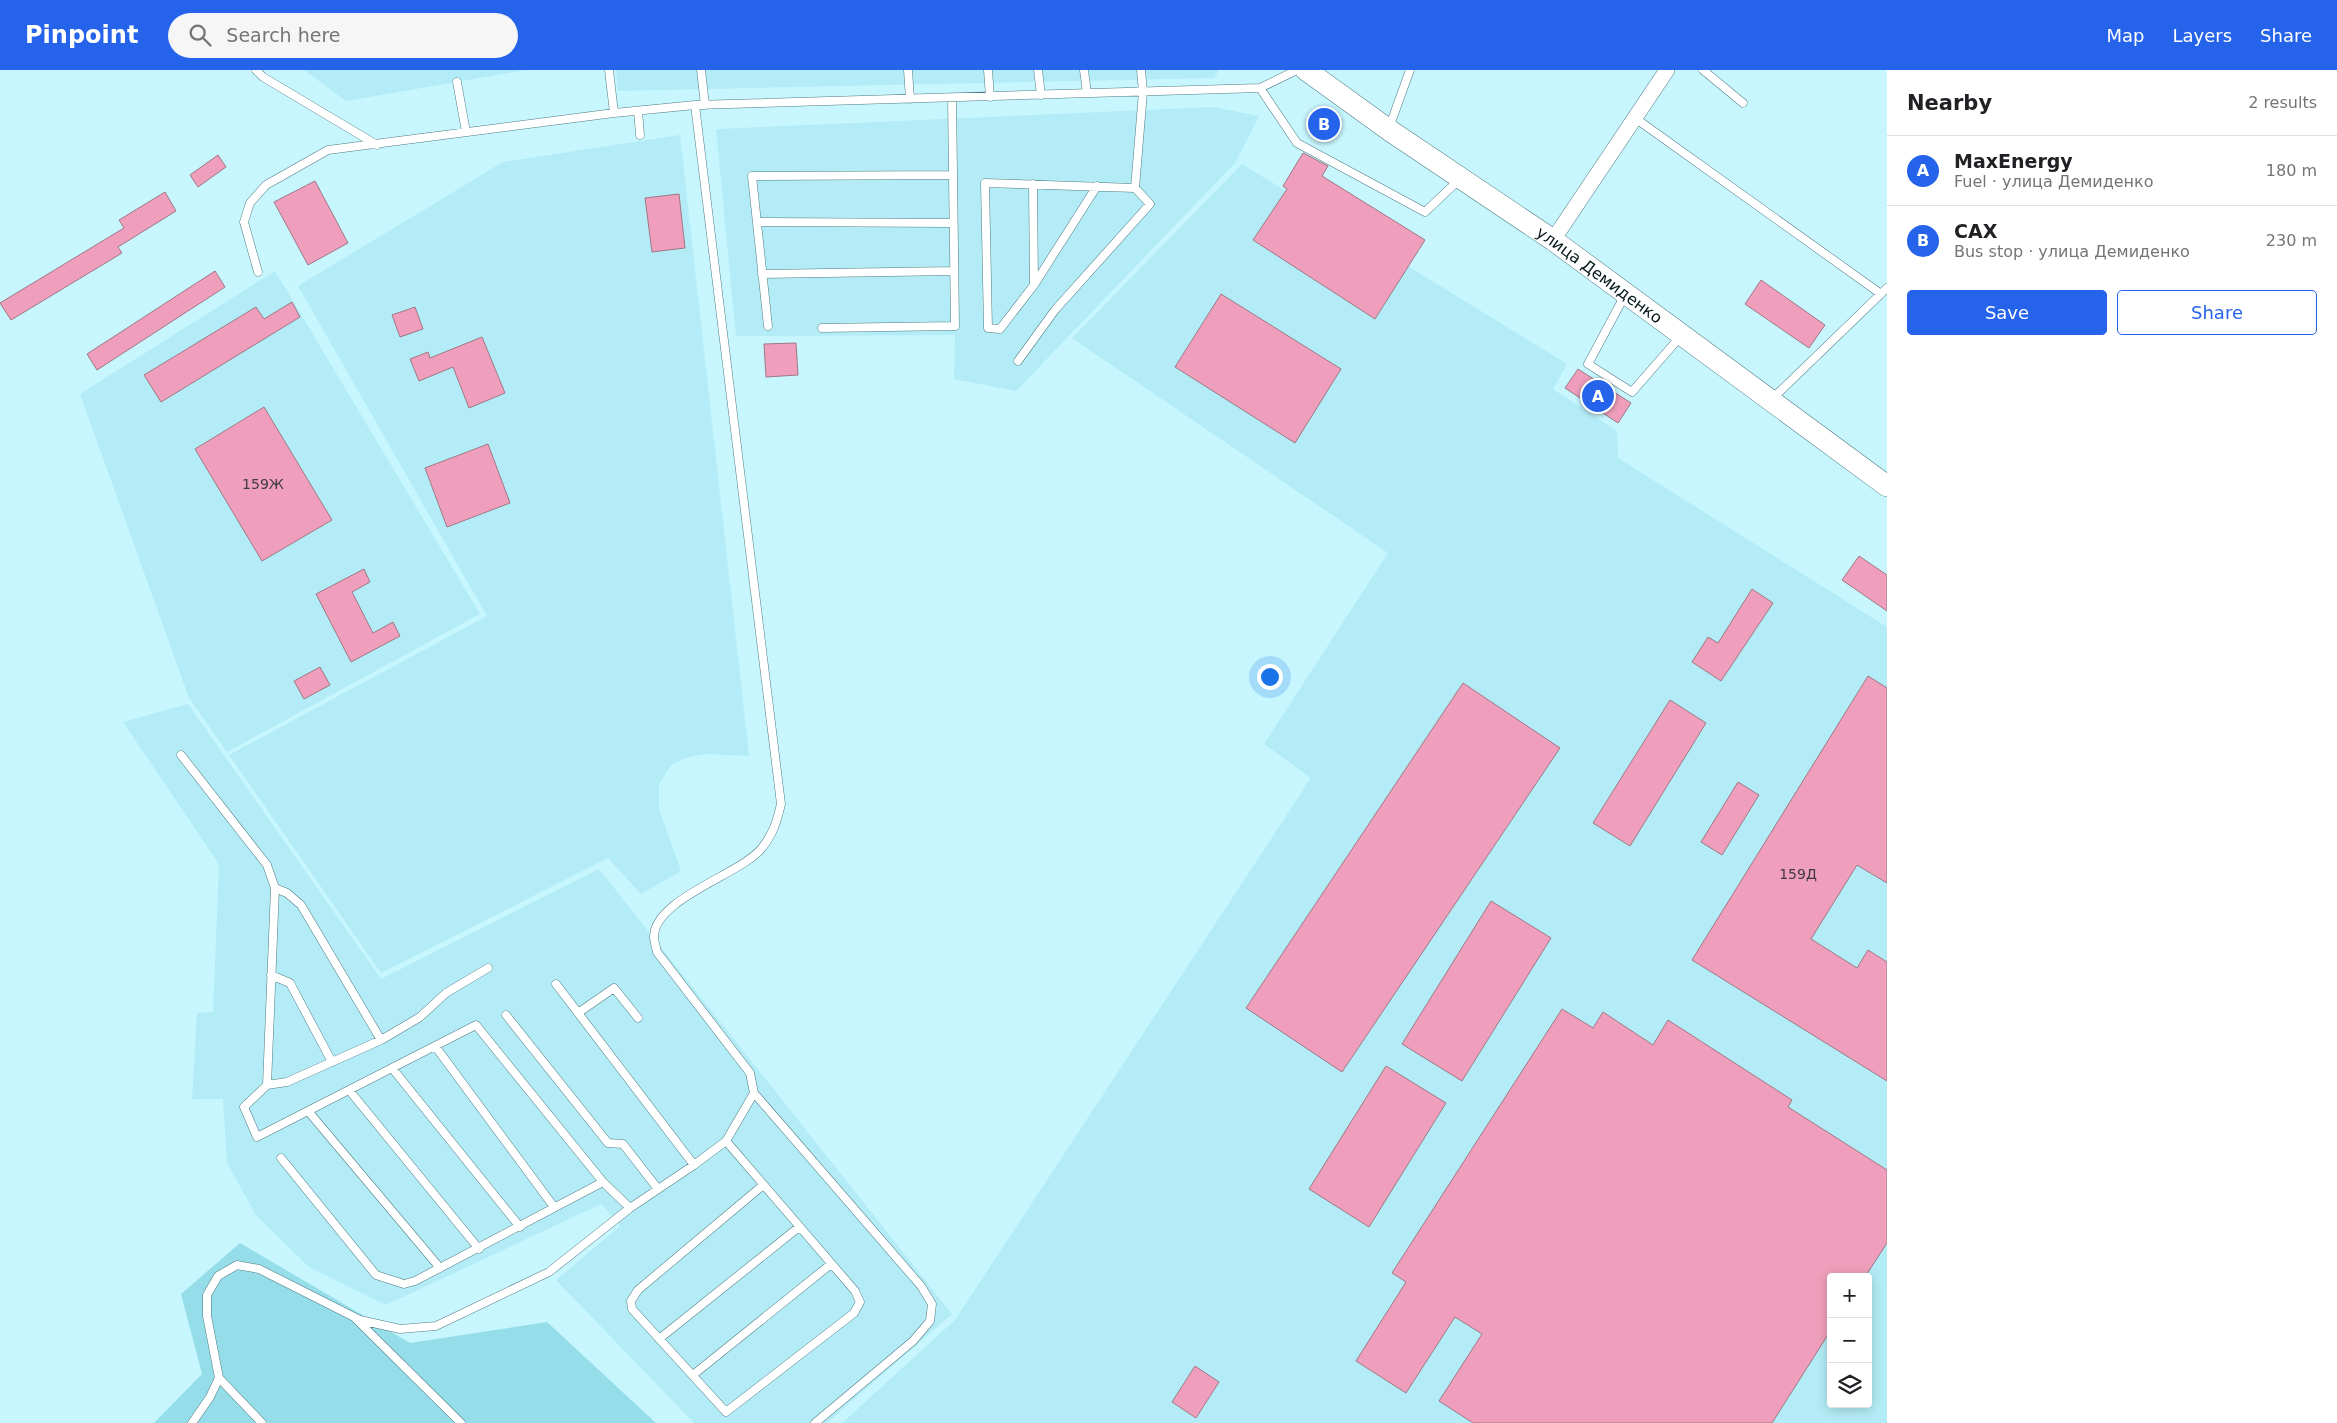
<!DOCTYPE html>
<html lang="en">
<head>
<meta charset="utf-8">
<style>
  body { margin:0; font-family:"DejaVu Sans",sans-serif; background:#f6f6f6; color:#202124 }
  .controls { position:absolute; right:15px; bottom:15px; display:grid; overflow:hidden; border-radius:5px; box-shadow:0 2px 12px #0003 }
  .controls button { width:45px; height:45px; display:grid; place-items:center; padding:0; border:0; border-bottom:1px solid #e0e0e0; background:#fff; color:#202124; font:25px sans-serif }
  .you { position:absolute; left:1269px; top:606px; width:18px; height:18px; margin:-12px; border:4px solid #fff; border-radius:50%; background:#1a73e8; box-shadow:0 0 0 8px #1a73e833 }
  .badge { display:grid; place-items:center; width:32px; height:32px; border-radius:50%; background:#2563eb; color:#fff; font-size:16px; font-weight:700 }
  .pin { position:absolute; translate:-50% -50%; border:2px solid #fff; box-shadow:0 1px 5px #0006 }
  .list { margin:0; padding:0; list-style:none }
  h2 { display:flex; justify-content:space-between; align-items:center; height:65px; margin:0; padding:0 20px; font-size:21px }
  h2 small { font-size:16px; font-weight:400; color:#757577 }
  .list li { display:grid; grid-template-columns:32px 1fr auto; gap:15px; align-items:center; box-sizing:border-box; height:70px; padding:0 20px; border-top:1px solid #e0e0e0 }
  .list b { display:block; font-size:19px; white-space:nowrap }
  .list p { margin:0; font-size:16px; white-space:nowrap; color:#757577 }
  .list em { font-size:16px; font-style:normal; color:#757577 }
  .actions { display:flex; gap:10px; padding:15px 20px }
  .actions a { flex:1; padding:11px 0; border:1px solid #2563eb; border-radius:5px; text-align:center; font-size:18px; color:#2563eb }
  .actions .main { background:#2563eb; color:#fff }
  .icon { flex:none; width:28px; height:28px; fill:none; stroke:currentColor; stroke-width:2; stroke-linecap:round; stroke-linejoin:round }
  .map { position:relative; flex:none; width:1887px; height:1353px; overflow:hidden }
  header { display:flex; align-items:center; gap:30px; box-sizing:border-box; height:70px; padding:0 25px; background:#2563eb; color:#fff }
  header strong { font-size:24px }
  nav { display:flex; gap:28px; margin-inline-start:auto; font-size:18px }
  .search { width:350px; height:45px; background:#f6f6f6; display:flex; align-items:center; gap:12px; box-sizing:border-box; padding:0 18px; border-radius:28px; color:#757577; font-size:19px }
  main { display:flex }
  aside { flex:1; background:#fff }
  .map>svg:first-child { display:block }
  .built { fill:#b3ecf6; fill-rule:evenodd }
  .green { fill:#95dde9 }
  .building { fill:#ef9fbb; stroke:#9e7885 }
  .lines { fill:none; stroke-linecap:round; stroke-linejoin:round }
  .service-casing { stroke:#4f7b82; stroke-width:9 }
  .minor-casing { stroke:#4f7b82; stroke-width:16 }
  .secondary-casing { stroke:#4f7b82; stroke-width:22 }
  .service { stroke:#fff; stroke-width:8 }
  .minor { stroke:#fff; stroke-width:15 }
  .secondary { stroke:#fff; stroke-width:21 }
  .labels { text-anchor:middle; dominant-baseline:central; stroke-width:4.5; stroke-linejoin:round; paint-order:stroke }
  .number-label { font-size:14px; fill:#403a43 }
  .street-label { font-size:16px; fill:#06181b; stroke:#c7f6fe }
</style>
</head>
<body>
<header>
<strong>Pinpoint</strong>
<div class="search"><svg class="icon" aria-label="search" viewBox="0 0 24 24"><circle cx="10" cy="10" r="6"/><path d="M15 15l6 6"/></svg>Search here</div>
<nav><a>Map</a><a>Layers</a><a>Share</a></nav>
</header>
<main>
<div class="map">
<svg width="1887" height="1353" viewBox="0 0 1887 1353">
  <rect width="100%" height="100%" fill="#c7f6fe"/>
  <!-- built -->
  <path class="built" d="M 304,0 L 526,0 L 346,31 Z
    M 616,0 L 1219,0 L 1214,8 L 618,21 Z
    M 1213,37 L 1259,46 L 1235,93 L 1016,321 L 954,309 L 955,265 L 736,266 L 716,59 Z
    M 680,65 L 749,686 L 705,684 L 685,688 L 671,695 L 659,714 L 659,739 L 681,801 L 641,824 L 608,788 L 381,903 L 229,685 L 487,546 L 298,216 L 503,92 Z
    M 1242,94 L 1567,294 L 1553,319 L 1617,361 L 1618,388 L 1887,557 L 1887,1353 L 842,1353 L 955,1250 L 1311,708 L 1264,674 L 1388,483 L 1072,268 ZM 1831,1207 L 1868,1207 L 1868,1334 L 1831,1334 Z
    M 275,201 L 480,544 L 227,682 L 189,628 L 80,324 Z
    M 188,634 L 381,909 L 599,799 L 952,1244 L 827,1353 L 694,1353 L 556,1210 L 620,1156 L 601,1134 L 386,1235 L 309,1197 L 256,1145 L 227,1093 L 223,1029 L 192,1029 L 197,943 L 213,942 L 219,794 L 123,652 Z"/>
  <!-- green -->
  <path class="green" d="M 240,1173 L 410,1273 L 547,1252 L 656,1353 L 154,1353 L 202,1304 L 181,1224 Z"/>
  <!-- building -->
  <path class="building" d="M 1303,83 L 1328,96 L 1322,106 L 1425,170 L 1375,249 L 1253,170 L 1287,119 L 1283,116 Z
    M 218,85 L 226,97 L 198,117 L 190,105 Z
    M 315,111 L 348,173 L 308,195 L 274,132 Z
    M 165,122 L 176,141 L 118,177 L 122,183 L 11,250 L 0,233 L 124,158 L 119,150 Z
    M 679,124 L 685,178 L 652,182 L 645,128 Z
    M 215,201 L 225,217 L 97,300 L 87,284 Z
    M 1761,210 L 1825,255 L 1809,278 L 1745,234 Z
    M 1221,224 L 1341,299 L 1295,373 L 1175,297 Z
    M 292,232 L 300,247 L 161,332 L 144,305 L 256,237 L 264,249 Z
    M 415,237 L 423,259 L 400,267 L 392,245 Z
    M 482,267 L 505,323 L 469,338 L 453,297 L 419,311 L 410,289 L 428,282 L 430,288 Z
    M 796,273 L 798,305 L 766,307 L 764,274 Z
    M 1578,299 L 1631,333 L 1618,353 L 1565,318 Z
    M 264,337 L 332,450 L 262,491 L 195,379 Z
    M 488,374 L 510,433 L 447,457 L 425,398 Z
    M 1859,486 L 1887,505 L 1887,541 L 1842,510 Z
    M 364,499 L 370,512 L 352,522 L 373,563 L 393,552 L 400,566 L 351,592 L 316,524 Z
    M 1752,519 L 1773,533 L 1721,611 L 1692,592 L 1708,567 L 1718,573 Z
    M 320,597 L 330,615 L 304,629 L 294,611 Z
    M 1868,606 L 1887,618 L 1887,813 L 1857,795 L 1811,869 L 1857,898 L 1868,880 L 1887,892 L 1887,1011 L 1692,890 Z
    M 1463,613 L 1560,678 L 1342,1002 L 1246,938 Z
    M 1670,630 L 1706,653 L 1630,776 L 1593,753 Z
    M 1738,712 L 1759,725 L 1722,785 L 1701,772 Z
    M 1491,831 L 1551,868 L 1462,1011 L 1402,974 Z
    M 1562,939 L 1593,958 L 1603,942 L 1653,975 L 1668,950 L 1792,1030 L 1788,1037 L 1887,1100 L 1887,1173 L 1865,1207 L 1831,1207 L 1831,1260 L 1772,1353 L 1473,1353 L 1439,1331 L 1482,1264 L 1455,1247 L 1406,1323 L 1356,1291 L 1406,1212 L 1392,1203 Z
    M 1386,996 L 1446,1033 L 1369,1157 L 1309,1119 Z
    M 1195,1296 L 1219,1312 L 1196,1348 L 1172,1332 Z"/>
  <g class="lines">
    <!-- service casing -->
    <g class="service-casing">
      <path id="service" d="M 256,0 L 263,7 L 377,75
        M 609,0 L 614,43
        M 701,0 L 705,35
        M 908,0 L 910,29
        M 988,0 L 990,27
        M 1038,0 L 1041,25
        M 1084,0 L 1087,23
        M 1703,0 L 1743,33
        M 457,12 L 466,62
        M 1260,18 L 1297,73 L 1425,142 L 1460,109
        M 638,41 L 640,65
        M 1635,48 L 1881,224
        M 1389,58 L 1410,0
        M 1033,114 L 1034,215
        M 1097,116 L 1034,215 L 1000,259 L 988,258 L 985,113 L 1135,118 L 1143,22 L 1141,0
        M 757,152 L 953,153
        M 258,202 L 244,152 L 250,133 L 266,115 L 328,80 L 614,43 L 695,35
        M 762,204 L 954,201
        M 1625,225 L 1588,294 L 1632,322 L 1680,267
        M 768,256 L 752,106 L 953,105
        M 822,258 L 955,256 L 952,28
        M 1018,291 L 1055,240 L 1150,134 L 1135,118
        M 1772,329 L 1887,218
        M 181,685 L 267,795 L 275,818 L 267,1015 L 244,1037 L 257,1067 L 476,955 L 603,1112 L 630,1138 L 694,1095 L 726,1071 L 754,1023 L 750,1003 L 657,882 C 656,877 654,871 654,867 C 654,829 739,805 761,779 C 773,765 777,751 781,734 L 695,35 L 1260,18 L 1297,0
        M 275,818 L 287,823 L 301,835 L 381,970
        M 271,905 L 290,913 L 332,992
        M 556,914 L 694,1095
        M 578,943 L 614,918 L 638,948
        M 506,945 L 608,1073 L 623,1074 L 658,1119
        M 435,976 L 554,1137
        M 392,998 L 520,1157
        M 267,1015 L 287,1012 L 381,970 L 420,947 L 446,923 L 488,898
        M 349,1020 L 479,1179
        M 754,1023 L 921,1216 L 932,1234 L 930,1251 L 913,1271 L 815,1353
        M 308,1041 L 440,1198
        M 726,1071 L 855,1221 L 860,1232 L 854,1243 L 726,1342 L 632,1239 L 631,1231 L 638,1220 L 762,1116
        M 281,1088 L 376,1205 L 404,1214 L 415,1211 L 603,1112
        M 356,1249 L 461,1353
        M 659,1269 L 799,1157
        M 693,1305 L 831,1194
        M 219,1308 L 262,1353
        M 192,1353 L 210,1327 L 219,1308 L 207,1246 L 207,1225 L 218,1206 L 237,1195 L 259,1199 L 360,1250 L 400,1259 L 436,1256 L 549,1202 L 630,1138"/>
    </g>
    <!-- minor casing -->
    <g class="minor-casing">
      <path id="minor" d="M 1553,170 L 1667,0"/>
    </g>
    <!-- secondary casing -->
    <g class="secondary-casing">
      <g id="secondary">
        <path id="s1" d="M 1306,0 L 1389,60 L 1553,170 L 1887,416"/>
      </g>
    </g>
    <!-- service -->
    <use href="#service" class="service"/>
    <!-- minor -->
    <use href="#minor" class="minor"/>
    <!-- secondary -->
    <use href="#secondary" class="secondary"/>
  </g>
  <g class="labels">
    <!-- number labels -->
    <g class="number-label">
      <text x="263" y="414">159Ж</text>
      <text x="1798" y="804">159Д</text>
    </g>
    <!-- street labels -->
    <g class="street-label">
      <text stroke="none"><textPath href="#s1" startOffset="358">улица Демиденко</textPath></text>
    </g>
  </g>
</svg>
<div class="controls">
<button>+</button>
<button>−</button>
<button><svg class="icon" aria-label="layers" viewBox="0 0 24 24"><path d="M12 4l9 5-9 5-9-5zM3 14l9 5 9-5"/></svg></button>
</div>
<div class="you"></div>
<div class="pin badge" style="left:1598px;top:326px">A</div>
<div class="pin badge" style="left:1324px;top:54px">B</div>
</div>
<aside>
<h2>Nearby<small>2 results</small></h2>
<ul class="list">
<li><span class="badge">A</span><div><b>MaxEnergy</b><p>Fuel · улица Демиденко</p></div><em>180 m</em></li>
<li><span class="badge">B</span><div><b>САХ</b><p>Bus stop · улица Демиденко</p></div><em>230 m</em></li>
</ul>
<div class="actions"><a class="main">Save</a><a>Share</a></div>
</aside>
</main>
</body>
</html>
